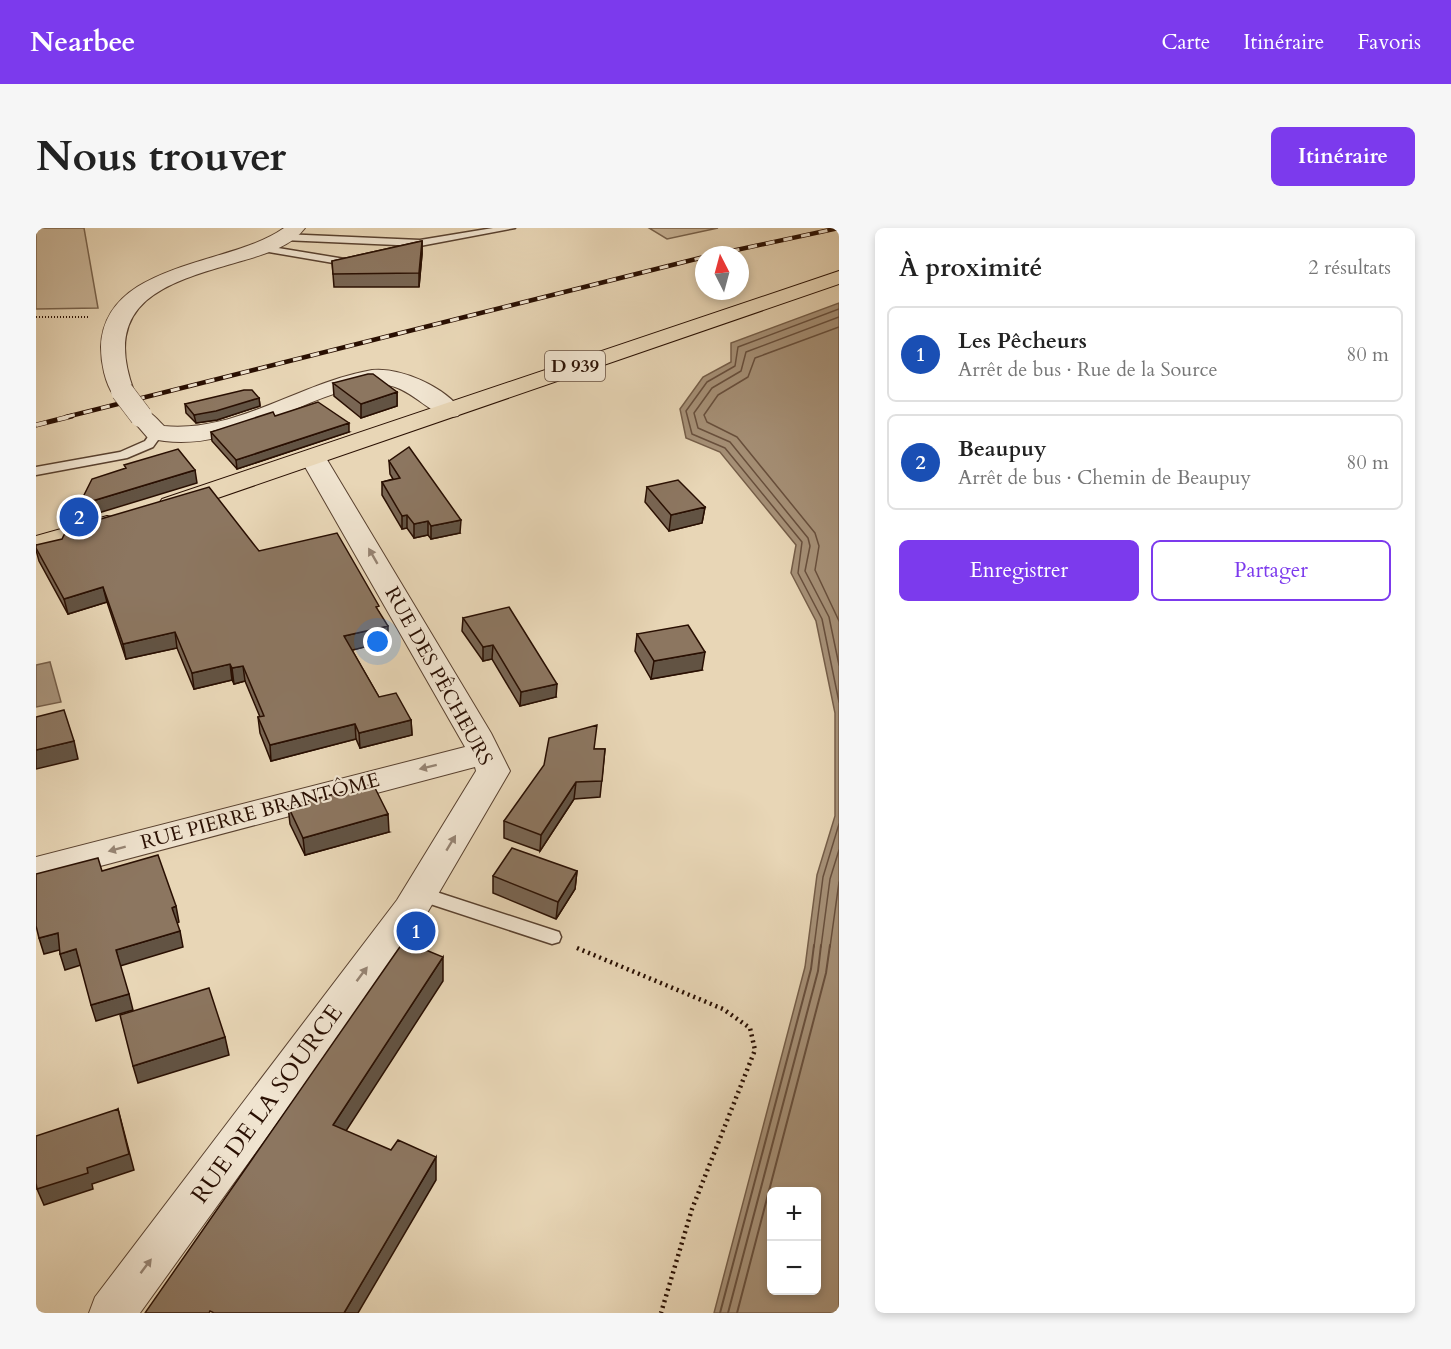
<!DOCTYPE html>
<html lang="fr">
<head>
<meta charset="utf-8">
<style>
  body { margin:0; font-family:Cardo,serif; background:#f6f6f6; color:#222 }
  .controls { position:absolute; right:18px; bottom:18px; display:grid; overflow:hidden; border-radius:9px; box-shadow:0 3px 9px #0003 }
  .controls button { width:54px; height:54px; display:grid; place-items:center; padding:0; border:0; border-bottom:2px solid #e0e0e0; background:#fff; color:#222; font:30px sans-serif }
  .compass { position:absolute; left:659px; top:18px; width:54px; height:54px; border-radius:50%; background:#fff; box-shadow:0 3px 9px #0003; rotate:354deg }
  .you { position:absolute; left:342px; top:414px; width:21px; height:21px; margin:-15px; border:4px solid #fff; border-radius:50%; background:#1a73e8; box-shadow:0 0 0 9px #1a73e833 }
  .badge { display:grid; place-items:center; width:39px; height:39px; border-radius:50%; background:#7c3aed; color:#fff; font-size:20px; font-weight:700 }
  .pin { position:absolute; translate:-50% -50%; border:3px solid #fff; box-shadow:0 2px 6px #0006 }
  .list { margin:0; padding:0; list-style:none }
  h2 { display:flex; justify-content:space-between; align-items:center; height:78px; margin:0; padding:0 24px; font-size:26px }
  h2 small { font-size:20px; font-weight:400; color:#767676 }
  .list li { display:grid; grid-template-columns:39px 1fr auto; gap:18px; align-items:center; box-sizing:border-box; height:96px; margin:0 12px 12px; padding:0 12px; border:2px solid #e0e0e0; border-radius:9px }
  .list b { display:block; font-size:22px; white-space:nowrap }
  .list p { margin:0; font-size:20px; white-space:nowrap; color:#767676 }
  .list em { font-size:20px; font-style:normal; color:#767676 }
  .actions { display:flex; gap:12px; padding:18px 24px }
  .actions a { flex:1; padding:14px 0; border:2px solid #7c3aed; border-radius:9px; text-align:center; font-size:21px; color:#7c3aed }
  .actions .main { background:#7c3aed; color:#fff }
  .map { position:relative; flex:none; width:803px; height:1085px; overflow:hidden; border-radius:9px }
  header { display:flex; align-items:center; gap:36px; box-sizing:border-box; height:84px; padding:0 30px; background:#7c3aed; color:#fff }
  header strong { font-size:28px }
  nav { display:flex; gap:33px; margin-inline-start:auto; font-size:21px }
  .intro { display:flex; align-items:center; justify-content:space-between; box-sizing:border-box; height:144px; padding:0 36px }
  h1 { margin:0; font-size:42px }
  .button { padding:15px 27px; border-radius:9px; background:#7c3aed; color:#fff; font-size:21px; font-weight:700 }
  main { display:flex; gap:36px; padding:0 36px }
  aside { flex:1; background:#fff; border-radius:9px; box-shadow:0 3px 9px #0003 }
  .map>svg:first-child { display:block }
  .green { fill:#c8b497; stroke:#78624c; stroke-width:1.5 }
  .water { fill:#a79279; stroke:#755e49; stroke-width:1.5; fill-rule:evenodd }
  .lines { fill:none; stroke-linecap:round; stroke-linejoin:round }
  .shore-far1 { stroke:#68503e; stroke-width:1.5 }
  .shore { stroke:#68503e; stroke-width:2 }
  .lane-casing { stroke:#59412f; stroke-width:3 }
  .street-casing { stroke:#59412f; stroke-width:2 }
  .primary-casing { stroke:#290f02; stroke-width:2 }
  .path-far1 { stroke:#290f02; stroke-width:2; stroke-dasharray:1 2; stroke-linecap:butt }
  .path { stroke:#290f02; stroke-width:4.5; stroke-dasharray:2 4; stroke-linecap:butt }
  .lane { fill:#f0e4d0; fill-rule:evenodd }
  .street { fill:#f0e4d0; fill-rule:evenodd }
  .primary { fill:#e8d6b6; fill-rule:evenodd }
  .rail-far1-casing { stroke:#290f02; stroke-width:4.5 }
  .rail-casing { stroke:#290f02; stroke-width:5 }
  .rail-far1 { stroke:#f0e4d0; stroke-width:3; stroke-dasharray:9; stroke-linecap:butt }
  .rail { stroke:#f0e4d0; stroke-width:4; stroke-dasharray:11; stroke-linecap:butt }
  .street-bridge-casing { stroke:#59412f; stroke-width:23; stroke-linecap:butt }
  .street-bridge { stroke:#f0e4d0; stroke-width:22 }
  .wall { fill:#786553; stroke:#290f02; stroke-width:1.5 }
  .shaded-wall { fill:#625343; stroke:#290f02; stroke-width:1.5 }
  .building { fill:#8c7660; stroke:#290f02; stroke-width:1.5 }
  .oneway { fill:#968473 }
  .labels { text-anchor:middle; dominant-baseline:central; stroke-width:4.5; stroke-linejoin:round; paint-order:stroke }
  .shield { fill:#f0e4d0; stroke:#654f40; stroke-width:1.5 }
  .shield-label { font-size:18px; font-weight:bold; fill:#290f02 }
  .street-label { font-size:20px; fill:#290f02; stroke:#f0e4d0 }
  .near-street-label { font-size:24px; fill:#290f02; stroke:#f0e4d0 }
</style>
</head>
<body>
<header>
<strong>Nearbee</strong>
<nav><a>Carte</a><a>Itinéraire</a><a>Favoris</a></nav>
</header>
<div class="intro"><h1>Nous trouver</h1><a class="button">Itinéraire</a></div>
<main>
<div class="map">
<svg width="803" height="1085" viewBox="0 0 803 1085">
  <rect width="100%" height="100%" fill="#e8d6b6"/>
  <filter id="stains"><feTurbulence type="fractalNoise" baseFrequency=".00333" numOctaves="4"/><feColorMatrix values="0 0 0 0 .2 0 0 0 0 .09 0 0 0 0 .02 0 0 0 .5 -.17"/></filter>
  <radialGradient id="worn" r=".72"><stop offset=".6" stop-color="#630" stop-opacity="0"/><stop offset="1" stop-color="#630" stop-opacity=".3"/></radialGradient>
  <!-- green -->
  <path class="green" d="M 0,0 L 48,0 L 62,80 L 0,81 Z
    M 613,0 L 682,0 L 631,11 Z"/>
  <!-- water -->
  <path class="water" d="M 803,75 L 803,1085 L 678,1085 L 769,739 L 781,647 L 799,588 L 799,485 L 780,393 L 755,345 L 760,317 L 684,224 L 650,210 L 644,181 L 667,149 L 695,134 L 695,115 ZM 736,964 L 780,964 L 780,1062 L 736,1062 Z
    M 14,434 L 25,474 L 0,479 L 0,437 Z"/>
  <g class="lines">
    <!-- shore-far1 -->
    <path class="shore-far1" d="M 803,81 L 702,119 L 699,138 L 671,154 L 650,183 L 656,206 L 689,220 L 766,314 L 762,345 L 786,391 L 803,474
      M 803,89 L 710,124 L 705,143 L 676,160 L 658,185 L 662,200 L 694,214 L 772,310 L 774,318 L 769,343 L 793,389 L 803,437
      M 803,99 L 719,130 L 712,149 L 682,167 L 668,187 L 671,194 L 701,209 L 779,305 L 783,318 L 779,342 L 803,393
      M 778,719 L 787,649 L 803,596
      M 785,719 L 794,651 L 803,622
      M 794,719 L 803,654"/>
    <!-- shore -->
    <path class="shore" d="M 684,1085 L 775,741 L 778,717
      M 692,1085 L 782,743 L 785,717
      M 701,1085 L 790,745 L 794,717"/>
    <!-- lane casing -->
    <g class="lane-casing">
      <path id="lane" d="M 457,0 L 479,0 L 384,18 L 247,12 L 242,9 L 247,6 L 384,12 Z
        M 224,17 L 315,32 L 320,35 L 315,38 L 221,22 L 221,18 Z
        M 121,201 L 127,205 L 117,219 L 91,230 L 0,247 L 0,239 L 84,224 L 109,213 L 117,202 Z
        M 385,659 L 523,704 L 525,709 L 523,714 L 516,716 L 379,671 L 376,666 L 379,661 Z"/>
    </g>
    <!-- street casing -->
    <g class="street-casing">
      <path id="street" d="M 248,0 L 269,0 C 256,18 229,26 209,32 C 137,53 63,69 98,163 L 94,168 L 78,168 C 69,155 65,135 65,119 C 68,33 196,38 248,0 Z
        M 336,142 C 365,139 409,159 426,183 L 422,188 C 393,195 375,149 332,157 C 257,170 192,230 112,210 L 93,188 L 97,183 C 112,179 118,188 128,198 C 201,205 265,154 336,142 Z
        M 277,222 L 286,225 L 290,230 L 455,505 L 474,543 L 387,692 L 104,1085 L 53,1085 L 59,1069 L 361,672 L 440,543 L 439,539 L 0,655 L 0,629 L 429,519 L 264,230 L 268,225 Z"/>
    </g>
    <!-- primary casing -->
    <g class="primary-casing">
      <path id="primary" d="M 803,43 L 803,56 L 144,283 L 135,285 L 126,283 L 122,277 L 126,271 Z
        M 71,288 L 80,290 L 84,296 L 80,302 L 0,324 L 0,308 Z"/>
    </g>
    <!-- path-far1 -->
    <path class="path-far1" d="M 0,89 L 53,89"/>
    <!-- path -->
    <path class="path" d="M 541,720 L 687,781 L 714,800 L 719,822 L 656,981 L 625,1085"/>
    <!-- lane -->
    <use href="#lane" class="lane"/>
    <!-- street -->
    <use href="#street" class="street"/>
    <!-- primary -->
    <use href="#primary" class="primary"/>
    <!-- rail-far1 casing -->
    <g class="rail-far1-casing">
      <path id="rail-far1" d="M 677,27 L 803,0
        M 30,189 L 668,29"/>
    </g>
    <!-- rail casing -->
    <g class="rail-casing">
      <path id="rail" d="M 0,197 L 36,188"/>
    </g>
    <!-- rail-far1 -->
    <use href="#rail-far1" class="rail-far1"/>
    <!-- rail -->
    <use href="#rail" class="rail"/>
    <!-- street-bridge casing -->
    <g class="street-bridge-casing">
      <path id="street-bridge" d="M 86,163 L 105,188"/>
    </g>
    <!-- street-bridge -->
    <use href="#street-bridge" class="street-bridge"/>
  </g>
  <!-- wall -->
  <path class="wall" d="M 386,13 L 386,26 L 383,59 L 298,59 L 296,33 Z
    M 297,155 L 361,164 L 361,178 L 325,190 L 298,168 Z
    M 223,170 L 224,178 L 181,192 L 160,195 L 150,185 L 149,176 Z
    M 239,188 L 313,204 L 201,241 L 176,213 L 175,204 Z
    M 353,233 L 424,305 L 395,311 L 392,307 L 378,310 L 371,300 L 366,301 L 346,267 L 346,254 L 357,251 L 354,246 Z
    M 611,259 L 669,279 L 666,295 L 633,303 L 609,274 Z
    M 0,317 L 223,323 L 343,384 L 352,413 L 316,422 L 343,469 L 375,492 L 376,507 L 324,520 L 320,511 L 235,533 L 224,505 L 222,489 L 224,489 L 209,453 L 198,456 L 196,452 L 158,461 L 141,420 L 90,431 L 71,374 L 32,386 L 3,333 L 0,322 Z
    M 427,390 L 520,469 L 484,478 L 456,431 L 447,433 L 426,403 Z
    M 601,406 L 666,442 L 615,451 L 599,423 Z
    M 559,521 L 569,521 L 564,569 L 538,571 L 504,623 L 468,610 L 468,593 Z
    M 252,578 L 353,604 L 269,627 L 254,596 Z
    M 541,643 L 539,661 L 520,691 L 457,665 L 457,648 Z"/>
  <!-- shaded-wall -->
  <path class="shaded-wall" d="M 386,13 L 386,26 L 383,59 L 383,45 Z
    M 361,164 L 361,178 L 325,190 L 325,176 Z
    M 223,170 L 224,178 L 181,192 L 160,195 L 158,187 Z
    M 313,195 L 313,204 L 201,241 L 200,232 Z
    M 159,242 L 161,255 L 46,290 L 43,277 Z
    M 669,279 L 666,295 L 633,303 L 635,287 Z
    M 371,287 L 371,300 L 366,301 L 366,288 Z
    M 425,292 L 424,305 L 395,311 L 395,298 Z
    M 392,293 L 392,307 L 378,310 L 378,296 Z
    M 67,359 L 71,374 L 32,386 L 28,371 Z
    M 352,398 L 352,413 L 309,424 L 308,408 Z
    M 139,404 L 141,420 L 90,431 L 87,416 Z
    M 457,417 L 456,431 L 447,433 L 447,419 Z
    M 669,424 L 666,442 L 615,451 L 618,433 Z
    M 194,436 L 196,452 L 158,461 L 156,445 Z
    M 207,438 L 209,453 L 198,456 L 196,440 Z
    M 521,456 L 520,469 L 484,478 L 485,464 Z
    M 375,492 L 376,507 L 324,520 L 323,505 Z
    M 319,496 L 320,511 L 235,533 L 234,517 Z
    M 38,513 L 42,531 L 0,541 L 0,522 Z
    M 540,554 L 538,571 L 504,623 L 505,607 Z
    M 352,586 L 353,604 L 269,627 L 267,610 Z
    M 541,643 L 539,661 L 520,691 L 522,674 Z
    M 140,678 L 143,694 L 139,696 L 136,680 Z
    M 144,703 L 147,719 L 84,738 L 80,722 Z
    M 22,705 L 27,721 L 8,726 L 3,710 Z
    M 40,721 L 45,737 L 29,742 L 24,726 Z
    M 407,729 L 407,753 L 299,920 L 297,897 Z
    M 93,766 L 97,782 L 60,793 L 55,777 Z
    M 189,809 L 193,827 L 102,855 L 97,838 Z
    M 82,881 L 98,942 L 56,956 L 57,961 L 8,977 L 1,961 L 51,940 Z
    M 400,929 L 400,952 L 322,1085 L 308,1085 Z"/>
  <!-- building -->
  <path class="building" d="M 386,13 L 383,45 L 297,46 L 296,33 Z
    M 332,146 L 337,146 L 361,164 L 325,176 L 297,155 Z
    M 208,162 L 216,162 L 223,170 L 180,183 L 158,187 L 149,176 Z
    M 282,174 L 313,195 L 200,232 L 175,204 L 237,184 L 239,188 Z
    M 373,219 L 425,292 L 395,298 L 392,293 L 378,296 L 371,287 L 366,288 L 346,254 L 364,250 L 353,233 Z
    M 142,221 L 159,242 L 43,277 L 56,251 L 90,240 L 88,237 Z
    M 642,252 L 669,279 L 635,287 L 611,259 Z
    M 173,259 L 223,323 L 301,305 L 343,378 L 340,379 L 352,398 L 308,408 L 343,469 L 360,465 L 375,492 L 323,505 L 319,496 L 234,517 L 222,489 L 228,488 L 207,438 L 196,440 L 194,436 L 156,445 L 139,404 L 87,416 L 67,359 L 28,371 L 0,320 L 0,317 L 26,311 L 31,301 Z
    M 473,379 L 521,456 L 485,464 L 457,417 L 447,419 L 427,390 Z
    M 652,397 L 669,424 L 618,433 L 601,406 Z
    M 28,482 L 38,513 L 0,522 L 0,489 Z
    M 561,497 L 558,521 L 569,521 L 566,553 L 540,554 L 505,607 L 468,593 L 508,537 L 513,510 Z
    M 337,556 L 352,586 L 267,610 L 252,578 Z
    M 476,620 L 541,643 L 522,674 L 457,648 Z
    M 122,627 L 140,678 L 136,680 L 144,703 L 80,722 L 93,766 L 55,777 L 40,721 L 24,726 L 22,705 L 3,710 L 0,698 L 0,646 L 62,630 L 66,643 Z
    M 368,713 L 407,729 L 297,897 L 355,922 L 362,912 L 400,929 L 308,1085 L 178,1085 L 174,1083 L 173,1085 L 109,1085 Z
    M 173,760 L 189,809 L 97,838 L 84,787 Z
    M 82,881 L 93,926 L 51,940 L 52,945 L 1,961 L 0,955 L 0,908 Z"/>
  <!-- one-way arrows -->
  <defs><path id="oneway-solid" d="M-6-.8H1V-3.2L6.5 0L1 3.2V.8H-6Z" transform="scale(1.5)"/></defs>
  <g class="oneway">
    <use href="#oneway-solid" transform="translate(337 328) rotate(-120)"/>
    <use href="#oneway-solid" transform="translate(392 539) rotate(166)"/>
    <use href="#oneway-solid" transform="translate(415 615) rotate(-59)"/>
    <use href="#oneway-solid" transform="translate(81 621) rotate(165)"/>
    <use href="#oneway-solid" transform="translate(326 746) rotate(-53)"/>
    <use href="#oneway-solid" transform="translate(110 1038) rotate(-53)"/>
  </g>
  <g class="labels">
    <!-- shield labels -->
    <rect class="shield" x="509" y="123" width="60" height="30" rx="4.5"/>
    <g class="shield-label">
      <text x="539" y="138">D 939</text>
    </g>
    <!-- street labels -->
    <g class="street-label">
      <text transform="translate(403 448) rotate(61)">RUE DES PÊCHEURS</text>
      <text transform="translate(224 583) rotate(-15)">RUE PIERRE BRANTÔME</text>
    </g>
    <!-- near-street labels -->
    <g class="near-street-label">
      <text transform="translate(231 876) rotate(-54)">RUE DE LA SOURCE</text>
    </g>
  </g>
  <rect width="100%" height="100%" filter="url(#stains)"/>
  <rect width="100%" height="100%" fill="url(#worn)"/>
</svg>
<div class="controls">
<button>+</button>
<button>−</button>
</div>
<svg class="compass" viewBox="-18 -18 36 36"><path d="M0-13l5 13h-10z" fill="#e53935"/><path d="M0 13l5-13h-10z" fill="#767676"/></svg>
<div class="you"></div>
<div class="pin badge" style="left:380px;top:703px;background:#1a4fb4">1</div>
<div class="pin badge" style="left:43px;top:289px;background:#1a4fb4">2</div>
</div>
<aside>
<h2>À proximité<small>2 résultats</small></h2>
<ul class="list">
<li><span class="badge" style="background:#1a4fb4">1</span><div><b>Les Pêcheurs</b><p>Arrêt de bus · Rue de la Source</p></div><em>80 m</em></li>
<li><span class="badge" style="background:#1a4fb4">2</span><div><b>Beaupuy</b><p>Arrêt de bus · Chemin de Beaupuy</p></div><em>80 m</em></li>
</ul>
<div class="actions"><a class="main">Enregistrer</a><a>Partager</a></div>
</aside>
</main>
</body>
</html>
